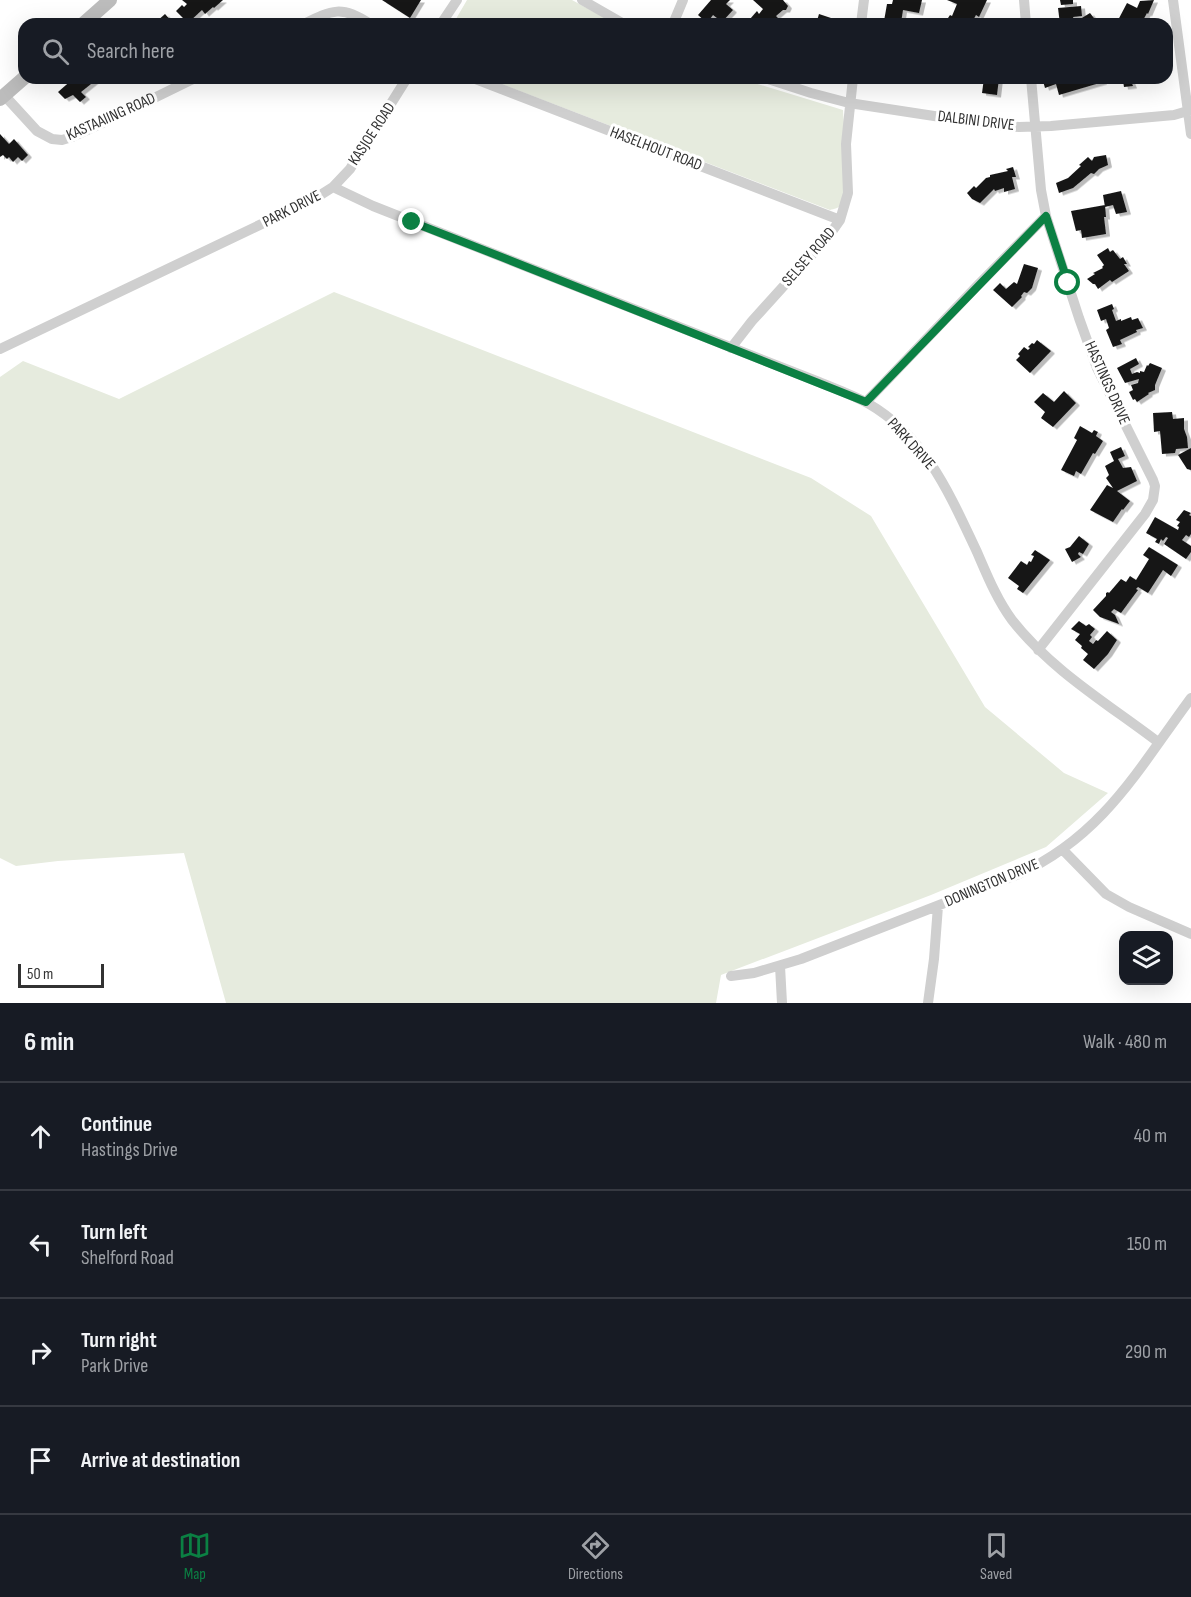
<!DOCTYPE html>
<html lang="en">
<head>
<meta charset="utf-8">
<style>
  body { margin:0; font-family:"Sofia Sans Condensed",sans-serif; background:#242831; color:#f1f3f6 }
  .controls { position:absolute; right:18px; bottom:18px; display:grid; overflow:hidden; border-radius:12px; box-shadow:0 6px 24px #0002 }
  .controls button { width:54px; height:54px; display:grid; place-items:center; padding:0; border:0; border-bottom:2px solid #363941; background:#171b24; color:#f1f3f6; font:30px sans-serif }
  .scale { position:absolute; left:18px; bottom:15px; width:86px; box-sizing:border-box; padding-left:6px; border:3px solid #323232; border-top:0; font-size:16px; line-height:21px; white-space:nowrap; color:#323232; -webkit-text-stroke:4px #fff; paint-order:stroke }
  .stop { position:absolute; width:18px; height:18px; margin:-14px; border:4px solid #0b8043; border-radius:50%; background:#fff }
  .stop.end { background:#0b8043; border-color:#fff; box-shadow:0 2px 6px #0008 }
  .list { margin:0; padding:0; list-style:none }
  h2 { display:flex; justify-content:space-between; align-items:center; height:78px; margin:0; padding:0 24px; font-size:26px }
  h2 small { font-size:20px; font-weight:400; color:#9ea1a6 }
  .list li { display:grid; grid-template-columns:39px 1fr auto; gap:18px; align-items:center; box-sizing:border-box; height:108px; padding:0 24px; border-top:2px solid #363941 }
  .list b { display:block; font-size:22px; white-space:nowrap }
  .list p { margin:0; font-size:20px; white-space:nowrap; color:#9ea1a6 }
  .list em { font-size:20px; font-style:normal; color:#9ea1a6 }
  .icon { flex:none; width:33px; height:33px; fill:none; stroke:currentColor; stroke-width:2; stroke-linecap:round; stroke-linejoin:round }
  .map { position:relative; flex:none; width:1191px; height:1003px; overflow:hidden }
  .search { position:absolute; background:#171b24; box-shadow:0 6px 24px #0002; left:18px; right:18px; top:18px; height:66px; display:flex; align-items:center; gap:15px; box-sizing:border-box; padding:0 21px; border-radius:18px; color:#9ea1a6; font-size:22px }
  .sheet { height:510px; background:#171b24 }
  nav { display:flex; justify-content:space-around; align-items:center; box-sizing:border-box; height:84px; border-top:2px solid #363941; background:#171b24; font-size:16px; color:#9ea1a6 }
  nav a { display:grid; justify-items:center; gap:3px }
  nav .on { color:#0b8043 }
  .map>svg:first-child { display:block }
  .green { fill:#e6ebde }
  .building { fill:#191919; filter:url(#shadow) }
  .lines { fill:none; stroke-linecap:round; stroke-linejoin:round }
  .street { stroke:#cfcfcf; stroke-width:10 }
  .secondary { stroke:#bcbcbc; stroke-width:14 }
  .route { stroke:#0b8043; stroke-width:8 }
  .labels { text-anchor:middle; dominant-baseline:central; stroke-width:6; stroke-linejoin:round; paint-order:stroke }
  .street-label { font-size:16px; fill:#323232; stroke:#fff }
</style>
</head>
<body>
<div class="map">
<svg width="1191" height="1003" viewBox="0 0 1191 1003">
  <defs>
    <filter id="shadow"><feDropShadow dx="4" dy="2.5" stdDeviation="0" flood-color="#0004"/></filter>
  </defs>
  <rect width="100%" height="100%" fill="#fff"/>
  <!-- green -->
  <path class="green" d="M 467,0 L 572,0 L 616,24 L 453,24 Z
    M 486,78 L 738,78 L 843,110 C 844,131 852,187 842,204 C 839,208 834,209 830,210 Z
    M 334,292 L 811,478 L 871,516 L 985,707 L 1064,773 L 1108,793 L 1046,847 L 931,895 L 721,975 L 716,1003 L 226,1003 L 184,853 L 58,861 L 16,866 L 0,858 L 0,377 L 23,361 L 119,399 Z"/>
  <!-- building -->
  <path class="building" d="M 182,0 L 223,0 L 214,8 L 213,7 L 205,14 L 202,10 L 188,23 L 176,11 L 182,5 L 184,7 L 187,4 Z
    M 382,0 L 421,0 L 410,18 Z
    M 711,0 L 730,0 L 726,4 L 733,10 L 722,22 L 713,15 L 707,23 L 698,15 Z
    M 753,0 L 783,0 L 788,6 L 786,10 L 783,10 L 776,16 L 781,21 L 777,24 L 749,24 L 752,21 L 750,19 L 757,11 L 759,14 L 763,9 Z
    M 893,0 L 922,0 L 919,13 L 903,10 L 901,23 L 884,21 L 887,4 L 892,4 Z
    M 947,0 L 987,0 L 979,17 L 976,15 L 971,24 L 953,24 L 946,21 L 950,15 L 952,16 L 957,4 Z
    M 1060,0 L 1073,0 L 1073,4 L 1061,5 Z
    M 1154,0 L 1148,14 L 1147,13 L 1141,24 L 1116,24 L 1127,3 L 1137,8 L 1140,1 Z
    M 1081,6 L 1082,16 L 1073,17 L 1074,20 L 1071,20 L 1072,23 L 1077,21 L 1090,13 L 1097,22 L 1095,24 L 1060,24 L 1058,8 Z
    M 165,14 L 174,24 L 158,24 L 156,22 Z
    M 819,14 L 834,19 L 833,24 L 816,24 Z
    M 1053,20 L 1054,24 L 1043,24 L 1043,21 Z
    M 74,78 L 94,78 L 96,80 L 81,92 L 86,97 L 80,102 L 73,95 L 65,99 L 58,92 Z
    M 984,78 L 999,78 L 997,95 L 982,93 Z
    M 1053,78 L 1102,78 L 1103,82 L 1059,95 L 1056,84 L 1045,88 L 1043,81 Z
    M 1120,78 L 1130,78 L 1133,86 L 1124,87 L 1123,81 L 1121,82 Z
    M 0,134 L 9,144 L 14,139 L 28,155 L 22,161 L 18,157 L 13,162 L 9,157 L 7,159 L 3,155 L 0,157 Z
    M 1106,155 L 1108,165 L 1099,169 L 1094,174 L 1091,173 L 1073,188 L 1059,193 L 1056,183 L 1068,178 L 1081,166 L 1079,165 L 1088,157 L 1092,161 L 1094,157 Z
    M 1013,167 L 1016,177 L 1012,177 L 1015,189 L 1004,192 L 1004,188 L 995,191 L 994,189 L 980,203 L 972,199 L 967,193 L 974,186 L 976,188 L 986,178 L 990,177 L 990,175 L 1008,171 L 1006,169 Z
    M 1121,191 L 1127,212 L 1116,214 L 1113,205 L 1105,207 L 1103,195 Z
    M 1105,205 L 1106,217 L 1104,217 L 1106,234 L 1082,238 L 1081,230 L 1076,231 L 1071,211 Z
    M 1108,248 L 1110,252 L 1113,250 L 1120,259 L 1123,257 L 1127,264 L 1124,264 L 1129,271 L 1112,282 L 1110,280 L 1098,289 L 1095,284 L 1093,284 L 1087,279 L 1095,274 L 1093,273 L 1103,268 L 1102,267 L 1104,265 L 1097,255 Z
    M 1024,264 L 1038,268 L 1032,288 L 1027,293 L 1024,292 L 1021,296 L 1022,297 L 1012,307 L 993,290 L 1000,283 L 1006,289 L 1014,282 L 1017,284 Z
    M 1112,304 L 1114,309 L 1112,310 L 1116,321 L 1121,319 L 1121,321 L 1131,317 L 1132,320 L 1138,318 L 1143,328 L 1136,330 L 1137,332 L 1120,340 L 1122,344 L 1113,347 L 1106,330 L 1109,328 L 1106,319 L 1101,321 L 1097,310 Z
    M 1037,340 L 1051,351 L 1030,373 L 1016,360 L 1020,356 L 1018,354 L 1024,347 L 1028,350 L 1030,348 L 1028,347 L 1032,343 L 1034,344 Z
    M 1136,358 L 1139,364 L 1130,369 L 1132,374 L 1137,372 L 1140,373 L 1140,371 L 1144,372 L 1147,365 L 1148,366 L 1150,363 L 1162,368 L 1155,385 L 1155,390 L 1148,393 L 1149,394 L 1137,402 L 1135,399 L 1133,400 L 1129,392 L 1133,390 L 1131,385 L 1138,383 L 1139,379 L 1125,383 L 1117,368 Z
    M 1064,391 L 1076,403 L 1053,427 L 1041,418 L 1045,412 L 1034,402 L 1043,393 L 1054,402 Z
    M 1172,412 L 1173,419 L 1184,418 L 1184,429 L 1187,437 L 1188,448 L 1176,449 L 1175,453 L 1162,454 L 1160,431 L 1154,432 L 1153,413 Z
    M 1080,426 L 1092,433 L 1094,430 L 1098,432 L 1096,436 L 1103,441 L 1095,454 L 1093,453 L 1081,474 L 1076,471 L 1074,476 L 1061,470 L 1077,440 L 1074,438 Z
    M 1121,447 L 1125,456 L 1118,459 L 1123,468 L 1131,467 L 1137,481 L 1117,491 L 1130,501 L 1123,510 L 1122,509 L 1113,522 L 1090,510 L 1107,485 L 1113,488 L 1106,478 L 1109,475 L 1105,466 L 1114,461 L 1110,452 Z
    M 1191,448 L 1191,470 L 1187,469 L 1178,455 Z
    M 1184,510 L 1191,513 L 1189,515 L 1191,516 L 1191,534 L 1189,537 L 1186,535 L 1182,540 L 1191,546 L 1191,552 L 1186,559 L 1164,544 L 1168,538 L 1166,537 L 1163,541 L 1161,539 L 1159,544 L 1155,542 L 1157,539 L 1146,533 L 1155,517 L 1178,530 L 1179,527 L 1177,526 L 1180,522 L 1176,520 Z
    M 1079,536 L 1089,544 L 1083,554 L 1079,552 L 1078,554 L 1081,557 L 1072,562 L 1065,549 L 1070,547 Z
    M 1149,547 L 1178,565 L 1171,576 L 1163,570 L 1148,593 L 1138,587 L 1136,589 L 1138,590 L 1121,613 L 1114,609 L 1111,612 L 1115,615 L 1119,624 L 1100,617 L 1093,610 L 1106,596 L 1106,593 L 1108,592 L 1109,593 L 1121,579 L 1126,582 L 1130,576 L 1136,580 L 1149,559 L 1143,555 Z
    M 1035,550 L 1050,560 L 1023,593 L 1017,589 L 1019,586 L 1008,578 L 1021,561 L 1027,565 L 1029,561 L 1031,562 L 1034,556 L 1031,555 Z
    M 1079,621 L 1086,626 L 1089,624 L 1095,629 L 1090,635 L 1092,637 L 1089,641 L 1093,644 L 1096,640 L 1098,641 L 1107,631 L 1117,640 L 1108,654 L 1094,669 L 1083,660 L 1088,654 L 1081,648 L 1082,646 L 1075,640 L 1080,634 L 1071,629 Z"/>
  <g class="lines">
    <!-- street -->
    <path class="street" d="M 582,0 L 624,24
      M 1024,0 L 1026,24
      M 1173,0 L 1191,134
      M 304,24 C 332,10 342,5 370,24
      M 441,24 L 457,0
      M 673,24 L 683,0
      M 861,24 L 864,0
      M 473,78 L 840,220
      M 765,78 L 811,93 L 849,103 L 993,125 L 1019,127 L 1051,126 L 1174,115 L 1191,110
      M 1031,78 L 1041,190 L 1046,216 L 1079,318 L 1097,368 L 1153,480 L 1155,486 L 1153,500 L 1145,514 L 1038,650
      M 4,95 L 37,131 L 52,139 L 62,140 L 72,137 L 105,122 L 195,78
      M 333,187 L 350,169 L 407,78
      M 731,348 L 752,321 L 828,237 L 840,220 L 848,193 L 846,144 L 853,78
      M 0,349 L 314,199 L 333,187 L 373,206 L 819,382 C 836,389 853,395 869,404 C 926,437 950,495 977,552 C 987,575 997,600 1012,620 C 1051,670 1108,704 1158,742
      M 866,402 L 978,285 L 1046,216
      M 1063,850 L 1106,894 L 1129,907 L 1191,934
      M 780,966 L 782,1003
      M 731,976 L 754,973 L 801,959 L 1019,874 C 1103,836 1139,768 1191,698
      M 928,1003 L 934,959 L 938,906"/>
    <!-- secondary -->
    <path class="secondary" d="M 83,24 L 110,0
      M 0,99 L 24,78"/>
  </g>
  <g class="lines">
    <!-- route -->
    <path class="route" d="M 412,222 L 504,258 L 866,402 L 1046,216 L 1068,283"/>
  </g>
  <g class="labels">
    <!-- street labels -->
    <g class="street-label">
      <text transform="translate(111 117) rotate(-24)">KASTAAIING ROAD</text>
      <text transform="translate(976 121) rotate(7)">DALBINI DRIVE</text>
      <text transform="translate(372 134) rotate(-57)">KASJOE ROAD</text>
      <text transform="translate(656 149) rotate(21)">HASELHOUT ROAD</text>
      <text transform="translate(292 209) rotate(-27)">PARK DRIVE</text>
      <text transform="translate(809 257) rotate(-49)">SELSEY ROAD</text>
      <text transform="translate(1107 383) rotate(66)">HASTINGS DRIVE</text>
      <text transform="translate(911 444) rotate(48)">PARK DRIVE</text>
      <text transform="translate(992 883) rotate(-23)">DONINGTON DRIVE</text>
    </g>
  </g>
</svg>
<div class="controls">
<button><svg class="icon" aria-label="layers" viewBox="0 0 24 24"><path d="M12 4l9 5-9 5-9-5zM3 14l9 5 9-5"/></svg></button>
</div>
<div class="scale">50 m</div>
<div class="stop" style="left:1068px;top:283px"></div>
<div class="stop end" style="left:412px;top:222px"></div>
<div class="search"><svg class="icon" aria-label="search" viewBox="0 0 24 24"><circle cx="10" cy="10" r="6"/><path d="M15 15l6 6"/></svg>Search here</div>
</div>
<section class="sheet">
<h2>6 min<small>Walk · 480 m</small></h2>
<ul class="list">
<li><svg class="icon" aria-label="ahead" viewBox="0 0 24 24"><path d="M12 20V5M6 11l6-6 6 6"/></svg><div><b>Continue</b><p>Hastings Drive</p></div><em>40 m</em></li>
<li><svg class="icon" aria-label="left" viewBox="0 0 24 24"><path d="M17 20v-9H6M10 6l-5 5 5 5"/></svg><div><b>Turn left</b><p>Shelford Road</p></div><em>150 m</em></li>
<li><svg class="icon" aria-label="right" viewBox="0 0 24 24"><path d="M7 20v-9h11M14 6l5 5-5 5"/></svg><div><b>Turn right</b><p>Park Drive</p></div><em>290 m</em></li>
<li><svg class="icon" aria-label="arrive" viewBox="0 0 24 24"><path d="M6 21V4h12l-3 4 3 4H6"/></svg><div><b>Arrive at destination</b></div></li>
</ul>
</section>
<nav>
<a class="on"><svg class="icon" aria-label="map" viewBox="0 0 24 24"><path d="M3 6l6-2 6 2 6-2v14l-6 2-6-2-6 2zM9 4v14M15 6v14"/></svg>Map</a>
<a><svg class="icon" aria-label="directions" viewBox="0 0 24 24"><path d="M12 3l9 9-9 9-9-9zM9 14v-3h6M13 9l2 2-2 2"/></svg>Directions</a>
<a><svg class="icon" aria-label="saved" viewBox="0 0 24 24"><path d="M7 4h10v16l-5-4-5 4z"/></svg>Saved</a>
</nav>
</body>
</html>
